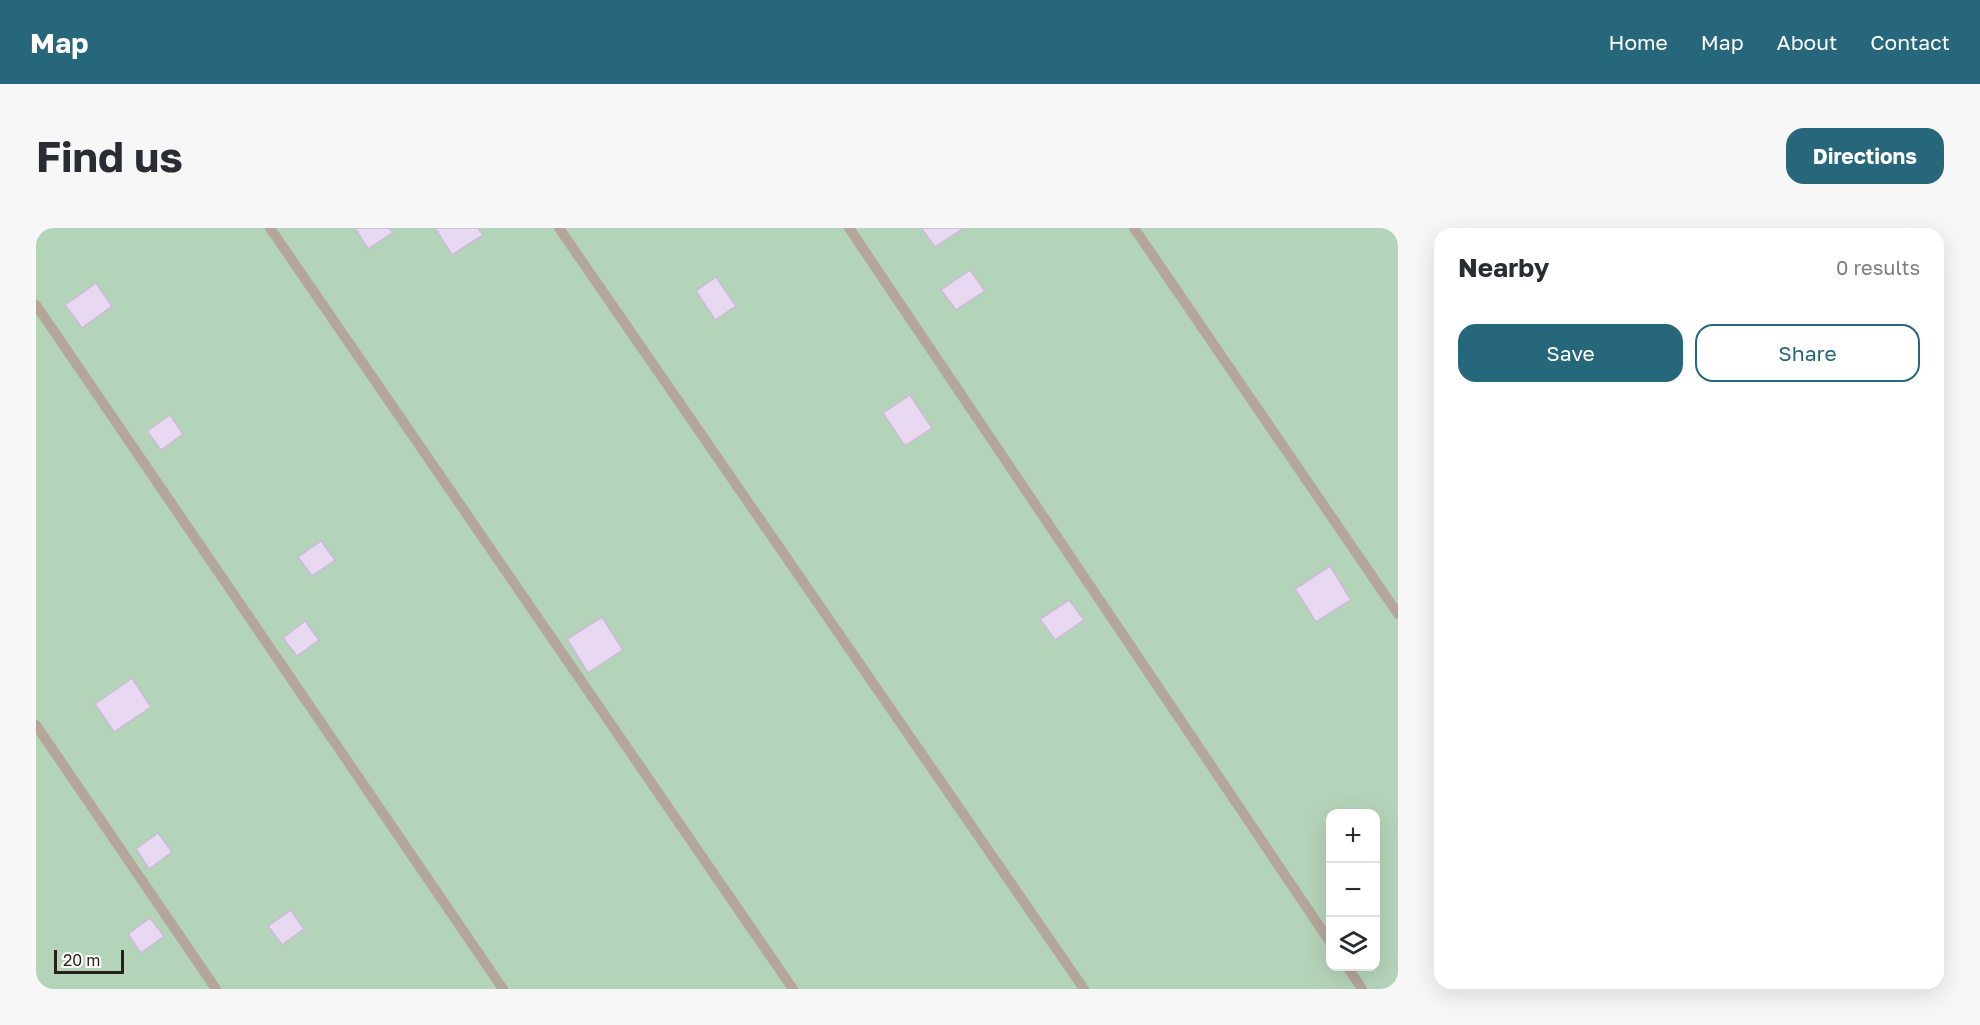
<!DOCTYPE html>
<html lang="en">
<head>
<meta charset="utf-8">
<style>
  body { margin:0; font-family:"Golos Text",sans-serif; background:#f7f7f7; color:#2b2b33 }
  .controls { position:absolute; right:18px; bottom:18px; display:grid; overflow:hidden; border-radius:12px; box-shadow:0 6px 24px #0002 }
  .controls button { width:54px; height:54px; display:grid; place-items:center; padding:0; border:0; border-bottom:2px solid #e1e1e2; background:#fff; color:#2b2b33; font:30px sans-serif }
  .scale { position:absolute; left:18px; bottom:15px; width:70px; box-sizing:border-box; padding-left:6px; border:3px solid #292019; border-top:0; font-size:16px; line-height:21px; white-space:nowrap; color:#292019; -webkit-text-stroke:4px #fff; paint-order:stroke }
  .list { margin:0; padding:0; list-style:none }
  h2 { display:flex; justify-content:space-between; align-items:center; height:78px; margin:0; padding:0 24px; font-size:26px }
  h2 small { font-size:20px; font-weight:400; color:#7c7c81 }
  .actions { display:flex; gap:12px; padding:18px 24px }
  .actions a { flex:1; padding:14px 0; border:2px solid #27677b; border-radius:18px; text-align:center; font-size:21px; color:#27677b }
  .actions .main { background:#27677b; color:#fff }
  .icon { flex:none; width:33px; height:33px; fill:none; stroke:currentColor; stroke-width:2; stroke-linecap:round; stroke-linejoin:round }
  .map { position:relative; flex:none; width:1362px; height:761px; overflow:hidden; border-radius:18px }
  header { display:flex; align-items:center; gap:36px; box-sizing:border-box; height:84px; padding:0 30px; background:#27677b; color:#fff }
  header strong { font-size:28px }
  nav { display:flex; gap:33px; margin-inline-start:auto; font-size:21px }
  .intro { display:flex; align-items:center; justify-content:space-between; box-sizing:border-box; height:144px; padding:0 36px }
  h1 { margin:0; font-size:42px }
  .button { padding:15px 27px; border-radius:18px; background:#27677b; color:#fff; font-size:21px; font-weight:700 }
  main { display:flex; gap:36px; padding:0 36px }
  aside { flex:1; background:#fff; border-radius:18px; box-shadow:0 6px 24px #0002 }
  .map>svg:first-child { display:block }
  .green { fill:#b4d4b9; fill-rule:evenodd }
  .building { fill:#e8d8f2; stroke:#cabbd4; stroke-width:1.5 }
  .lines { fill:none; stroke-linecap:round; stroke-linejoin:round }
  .lane { stroke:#b5a69c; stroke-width:10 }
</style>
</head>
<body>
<header>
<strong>Map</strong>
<nav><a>Home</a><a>Map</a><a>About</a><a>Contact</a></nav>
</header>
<div class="intro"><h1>Find us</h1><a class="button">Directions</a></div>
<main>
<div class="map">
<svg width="1362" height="761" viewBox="0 0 1362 761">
  <rect width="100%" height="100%" fill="#fffaf6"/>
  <!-- green -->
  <path class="green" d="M 0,0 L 1362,0 L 1362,761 L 0,761 ZM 1294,586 L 1340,586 L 1340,738 L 1294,738 Z"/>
  <!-- building -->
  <path class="building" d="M 319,0 L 353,0 L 357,5 L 332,21 Z
    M 399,0 L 442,0 L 447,7 L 416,27 Z
    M 885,0 L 928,0 L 899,19 Z
    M 934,42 L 949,63 L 920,82 L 905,62 Z
    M 680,49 L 700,78 L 679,92 L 660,63 Z
    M 60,55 L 76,78 L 46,100 L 29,77 Z
    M 874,167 L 896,200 L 869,218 L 847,185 Z
    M 134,187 L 147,206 L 125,222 L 111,203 Z
    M 285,313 L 299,332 L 276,348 L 262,329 Z
    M 1294,338 L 1315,372 L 1280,394 L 1259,361 Z
    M 1033,372 L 1048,392 L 1019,412 L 1004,391 Z
    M 566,389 L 587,422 L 552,445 L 531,411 Z
    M 269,393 L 283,412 L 261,428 L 247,410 Z
    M 96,450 L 115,479 L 78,504 L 59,476 Z
    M 122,605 L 136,624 L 113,641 L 100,621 Z
    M 255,682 L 268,701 L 246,717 L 232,698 Z
    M 114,690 L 128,708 L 105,725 L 92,706 Z"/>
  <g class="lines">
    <!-- lane -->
    <path class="lane" d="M 234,0 L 757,761
      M 523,0 L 1048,761
      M 813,0 L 1294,714
      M 1098,0 L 1362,386
      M 0,77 L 467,761
      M 0,497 L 180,761
      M 1311,738 L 1326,761"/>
  </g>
</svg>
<div class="controls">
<button>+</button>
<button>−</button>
<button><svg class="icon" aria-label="layers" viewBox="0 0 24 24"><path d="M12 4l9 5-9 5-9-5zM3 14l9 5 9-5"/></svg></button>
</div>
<div class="scale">20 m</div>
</div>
<aside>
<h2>Nearby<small>0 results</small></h2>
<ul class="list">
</ul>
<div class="actions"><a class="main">Save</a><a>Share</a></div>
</aside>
</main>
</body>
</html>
